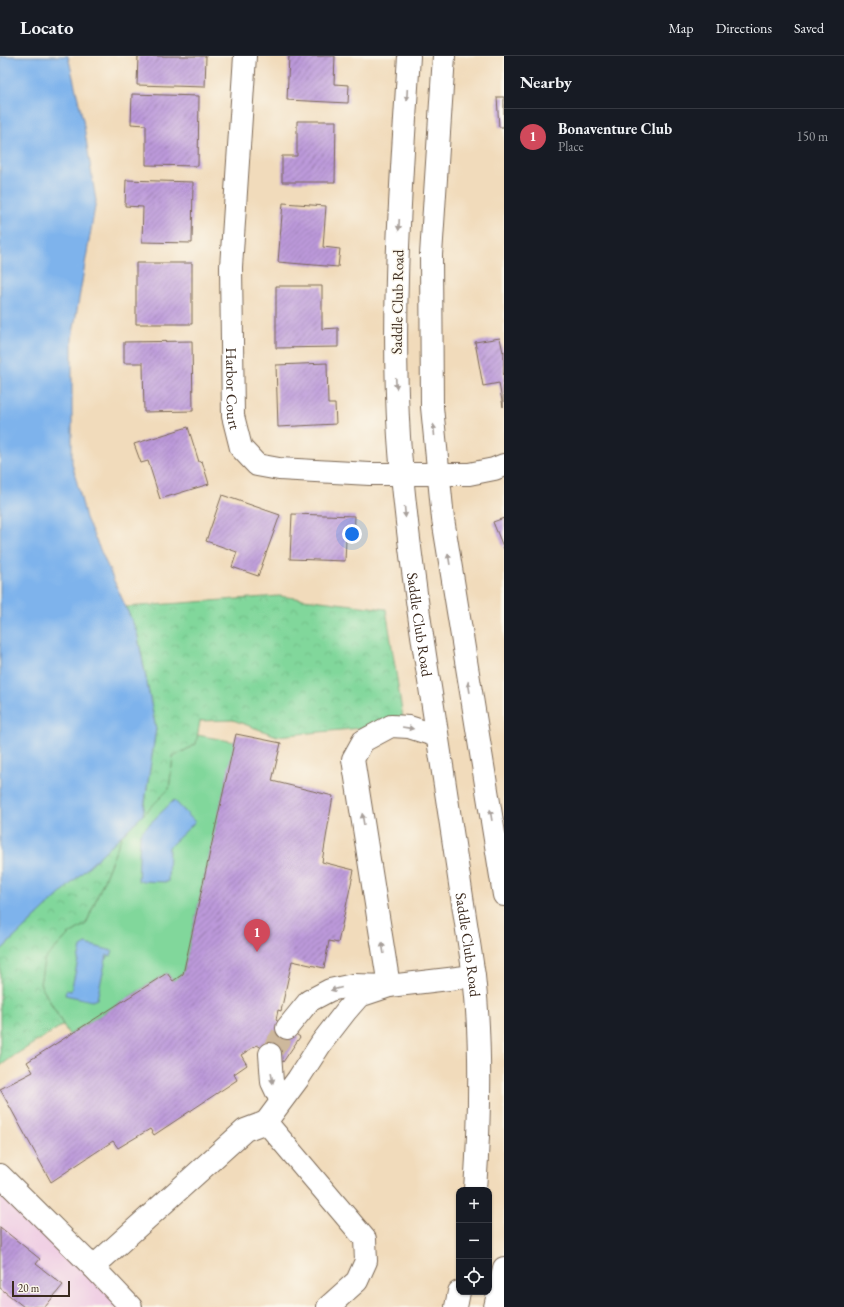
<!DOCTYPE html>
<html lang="en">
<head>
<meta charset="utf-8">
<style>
  body { margin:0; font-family:"EB Garamond",serif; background:#20242c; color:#f1f3f6 }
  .controls { position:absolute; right:12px; bottom:12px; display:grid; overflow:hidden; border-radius:8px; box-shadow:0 1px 3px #0004 }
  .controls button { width:36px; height:36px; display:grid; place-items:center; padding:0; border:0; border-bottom:1px solid #363941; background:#171b24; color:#f1f3f6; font:20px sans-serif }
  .scale { position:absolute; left:12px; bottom:10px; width:58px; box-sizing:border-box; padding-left:4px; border:2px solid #3b2a1e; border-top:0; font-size:11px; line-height:14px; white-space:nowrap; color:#3b2a1e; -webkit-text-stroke:3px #fbf7ec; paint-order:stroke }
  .you { position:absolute; left:352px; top:478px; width:14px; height:14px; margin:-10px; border:3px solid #fff; border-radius:50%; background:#1a73e8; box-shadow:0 0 0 6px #1a73e833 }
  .badge { display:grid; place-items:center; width:26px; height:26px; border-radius:50%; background:#d1495b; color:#fff; font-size:13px; font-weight:700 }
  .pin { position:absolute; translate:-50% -33px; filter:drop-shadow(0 1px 2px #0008) }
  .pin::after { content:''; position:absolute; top:21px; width:14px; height:12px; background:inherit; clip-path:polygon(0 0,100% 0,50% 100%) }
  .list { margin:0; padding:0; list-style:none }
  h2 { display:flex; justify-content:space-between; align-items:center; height:52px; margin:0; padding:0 16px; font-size:17px }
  h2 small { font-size:13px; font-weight:400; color:#9ea1a6 }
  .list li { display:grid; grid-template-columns:26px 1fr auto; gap:12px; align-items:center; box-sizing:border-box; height:56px; padding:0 16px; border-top:1px solid #363941 }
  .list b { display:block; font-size:15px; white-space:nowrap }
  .list p { margin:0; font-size:13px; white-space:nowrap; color:#9ea1a6 }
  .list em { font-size:13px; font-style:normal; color:#9ea1a6 }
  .icon { flex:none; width:22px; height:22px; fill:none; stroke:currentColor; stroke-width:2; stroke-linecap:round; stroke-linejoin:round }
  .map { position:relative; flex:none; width:504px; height:1251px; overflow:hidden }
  header { display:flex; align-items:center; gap:24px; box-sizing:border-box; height:56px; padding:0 20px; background:#171b24; border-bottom:1px solid #363941 }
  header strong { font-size:19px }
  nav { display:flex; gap:22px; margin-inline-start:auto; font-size:14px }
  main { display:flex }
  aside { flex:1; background:#171b24 }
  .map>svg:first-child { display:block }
  .built { fill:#f0d0e4 }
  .grass { fill:#81d79b; stroke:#5e805c }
  .park { fill:url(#park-crowns); stroke:#5e805c }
  .water { fill:#7eb3ec; stroke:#5c6e85 }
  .building { fill:url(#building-hatch) }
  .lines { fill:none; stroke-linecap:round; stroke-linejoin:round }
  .minor-tunnel { stroke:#cdb89c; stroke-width:22; stroke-dasharray:22 11; stroke-linecap:butt }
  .minor-casing { stroke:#7b6855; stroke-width:24 }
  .minor { stroke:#fff; stroke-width:22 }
  .oneway { fill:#a79f9a }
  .labels { text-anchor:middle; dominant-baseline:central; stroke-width:3; stroke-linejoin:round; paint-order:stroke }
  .street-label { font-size:15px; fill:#3b2a1e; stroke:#fbf7ec }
</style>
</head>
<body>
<header>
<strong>Locato</strong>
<nav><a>Map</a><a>Directions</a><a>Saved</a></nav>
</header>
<main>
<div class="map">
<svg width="504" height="1251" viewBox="0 0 504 1251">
  <defs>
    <pattern id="park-crowns" width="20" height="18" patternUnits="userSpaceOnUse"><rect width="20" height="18" fill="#81d79b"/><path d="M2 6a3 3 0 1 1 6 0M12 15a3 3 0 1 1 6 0" fill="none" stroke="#70b985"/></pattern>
    <pattern id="building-hatch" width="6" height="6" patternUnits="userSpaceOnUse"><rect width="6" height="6" fill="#bc99da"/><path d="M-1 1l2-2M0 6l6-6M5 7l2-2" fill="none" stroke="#9a7db0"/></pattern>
  </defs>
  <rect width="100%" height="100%" fill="#fbf7ec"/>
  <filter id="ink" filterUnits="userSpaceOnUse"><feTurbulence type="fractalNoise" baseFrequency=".025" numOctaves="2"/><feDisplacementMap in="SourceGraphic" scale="8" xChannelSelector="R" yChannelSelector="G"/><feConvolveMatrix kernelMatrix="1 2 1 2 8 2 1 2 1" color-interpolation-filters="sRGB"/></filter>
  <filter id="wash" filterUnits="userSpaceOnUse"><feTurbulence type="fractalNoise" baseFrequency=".012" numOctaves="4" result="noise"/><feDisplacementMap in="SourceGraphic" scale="16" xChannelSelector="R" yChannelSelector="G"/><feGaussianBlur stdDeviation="0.9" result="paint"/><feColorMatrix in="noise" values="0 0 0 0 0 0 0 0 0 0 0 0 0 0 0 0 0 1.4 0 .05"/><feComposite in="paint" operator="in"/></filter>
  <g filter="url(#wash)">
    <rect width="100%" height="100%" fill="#f1dbbb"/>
    <!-- built -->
    <path class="built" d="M 0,1119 L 131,1251 L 0,1251 Z"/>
    <!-- grass -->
    <path class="grass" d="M 197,679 L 235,686 L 183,918 L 173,925 L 167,917 L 69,979 L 40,928 L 44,904 L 68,879 L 86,868 L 123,777 L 169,733 L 173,701 L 196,688 Z"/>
    <!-- park -->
    <path class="park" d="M 279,540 L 386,553 L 404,668 L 277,680 L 233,664 L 200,665 L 196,688 L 173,701 L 169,733 L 143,759 L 156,673 L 137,576 L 126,551 Z
      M 123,777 L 86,868 L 68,879 L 44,904 L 40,928 L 63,969 L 15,999 L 0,1010 L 0,895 Z"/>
    <!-- water -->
    <path class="water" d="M 0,0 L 68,0 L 83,64 L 96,145 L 72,283 L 72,407 L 86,462 L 137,576 L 156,673 L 143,759 L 0,895 Z
      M 174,744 L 195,766 L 169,791 L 168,826 L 138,825 L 140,777 Z
      M 86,888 L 113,895 L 111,900 L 107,899 L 97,943 L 92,945 L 65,939 L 66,934 L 71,935 L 81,891 Z"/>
    <g id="blocks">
      <!-- building -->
      <path class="building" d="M 138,0 L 206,0 L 205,31 L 137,29 Z
        M 289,0 L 335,0 L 334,28 L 349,29 L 348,47 L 287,44 Z
        M 132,38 L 199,40 L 198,110 L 146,109 L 146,69 L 131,68 Z
        M 497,41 L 504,41 L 504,71 L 499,71 Z
        M 297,65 L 336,65 L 335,126 L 282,126 L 282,100 L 297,100 Z
        M 126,124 L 193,126 L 192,187 L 142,186 L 143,151 L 125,150 Z
        M 283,147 L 326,150 L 323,191 L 340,193 L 338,211 L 278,206 Z
        M 136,207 L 192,207 L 192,268 L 136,268 Z
        M 276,230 L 322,230 L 322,273 L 338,272 L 338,291 L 276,292 Z
        M 500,282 L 503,296 L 504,295 L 503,351 L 499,327 L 483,330 L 475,286 Z
        M 192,285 L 193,355 L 144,356 L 143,307 L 124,307 L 124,286 Z
        M 327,307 L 328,348 L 335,348 L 336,368 L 278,371 L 276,309 Z
        M 188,371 L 199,406 L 202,405 L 209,428 L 160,443 L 148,405 L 141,407 L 134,388 Z
        M 222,439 L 280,459 L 258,520 L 232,511 L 237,496 L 206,485 Z
        M 292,458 L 355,460 L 354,484 L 346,484 L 345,505 L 290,503 Z
        M 504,462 L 504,493 L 493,466 Z
        M 236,678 L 281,687 L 272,725 L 333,740 L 322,806 L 354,814 L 338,887 L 329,885 L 324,912 L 292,905 L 281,955 L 278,954 L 276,964 L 300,981 L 283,1006 L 257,989 L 241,999 L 247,1009 L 234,1018 L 237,1024 L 154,1079 L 150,1073 L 118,1092 L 113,1085 L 51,1126 L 0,1033 L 33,1016 L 27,1006 L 167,917 L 173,925 L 183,918 Z
        M 0,1171 L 40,1203 L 36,1208 L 63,1229 L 45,1251 L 24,1251 L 0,1232 Z"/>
    </g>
  </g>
  <g filter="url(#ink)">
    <use href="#blocks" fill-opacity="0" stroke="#7b6855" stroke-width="1"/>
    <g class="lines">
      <!-- minor-tunnel -->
      <path class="minor-tunnel" d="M 270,998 L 287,972"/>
      <!-- minor casing -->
      <g class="minor-casing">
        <g id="minor">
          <path id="s1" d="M 245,0 L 231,211 L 233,360 L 241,392 L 257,409 L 279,413 L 370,418 L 469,418 L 494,413 L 504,409"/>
          <path id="s2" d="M 409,0 C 401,127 391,254 399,381 C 405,469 418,557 432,644 C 446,736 460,828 474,920 C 482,991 480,1063 475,1134"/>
          <path d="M 444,0 L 431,199 L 432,351 L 443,463 L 504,839"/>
          <path d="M 287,972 L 309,945 L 330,934 L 353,929 L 389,930 L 353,703 L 363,685 L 391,670 L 409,671 L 437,680"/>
          <path d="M 270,998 L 272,1026 L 281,1045"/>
          <path d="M 0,1119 L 93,1211 L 131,1251"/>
          <path d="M 93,1211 L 245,1074 L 266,1066"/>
          <path d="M 328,1251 L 357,1225 L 366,1205 L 365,1183 L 266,1066 L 298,1023 L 322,986 L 346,955 L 359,940 L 389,930 L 474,920"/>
          <path d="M 456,1251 L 459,1236"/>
          <path d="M 495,1251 L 504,1212"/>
        </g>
      </g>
      <!-- minor -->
      <use href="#minor" class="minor"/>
    </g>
    <!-- one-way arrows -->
    <defs><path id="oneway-solid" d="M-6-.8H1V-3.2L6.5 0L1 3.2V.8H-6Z"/></defs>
    <g class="oneway">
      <use href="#oneway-solid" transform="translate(407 39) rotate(93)"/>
      <use href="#oneway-solid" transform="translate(399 169) rotate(93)"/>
      <use href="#oneway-solid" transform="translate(396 327) rotate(87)"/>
      <use href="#oneway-solid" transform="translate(434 374) rotate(-95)"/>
      <use href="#oneway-solid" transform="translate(405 456) rotate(85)"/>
      <use href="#oneway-solid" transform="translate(449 503) rotate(-99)"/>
      <use href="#oneway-solid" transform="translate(469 631) rotate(-99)"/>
      <use href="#oneway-solid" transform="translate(408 672) rotate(9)"/>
      <use href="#oneway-solid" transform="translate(491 759) rotate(-99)"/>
      <use href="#oneway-solid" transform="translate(363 763) rotate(-99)"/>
      <use href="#oneway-solid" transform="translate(383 892) rotate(-99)"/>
      <use href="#oneway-solid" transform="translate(336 933) rotate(165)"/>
      <use href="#oneway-solid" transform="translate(272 1022) rotate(81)"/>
    </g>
  </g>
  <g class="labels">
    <!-- street labels -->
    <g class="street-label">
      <text transform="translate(397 246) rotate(-89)">Saddle Club Road</text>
      <text stroke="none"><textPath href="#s1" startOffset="333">Harbor Court</textPath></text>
      <text stroke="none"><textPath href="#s2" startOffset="570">Saddle Club Road</textPath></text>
      <text stroke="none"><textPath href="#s2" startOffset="894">Saddle Club Road</textPath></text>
    </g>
  </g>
</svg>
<div class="controls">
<button>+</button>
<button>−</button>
<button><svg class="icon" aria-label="locate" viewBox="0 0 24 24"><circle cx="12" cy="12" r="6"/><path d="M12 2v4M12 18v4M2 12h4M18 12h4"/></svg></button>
</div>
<div class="scale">20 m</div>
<div class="you"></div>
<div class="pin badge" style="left:257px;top:896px">1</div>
</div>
<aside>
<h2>Nearby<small></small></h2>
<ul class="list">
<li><span class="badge">1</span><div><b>Bonaventure Club</b><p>Place</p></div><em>150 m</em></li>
</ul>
</aside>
</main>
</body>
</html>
